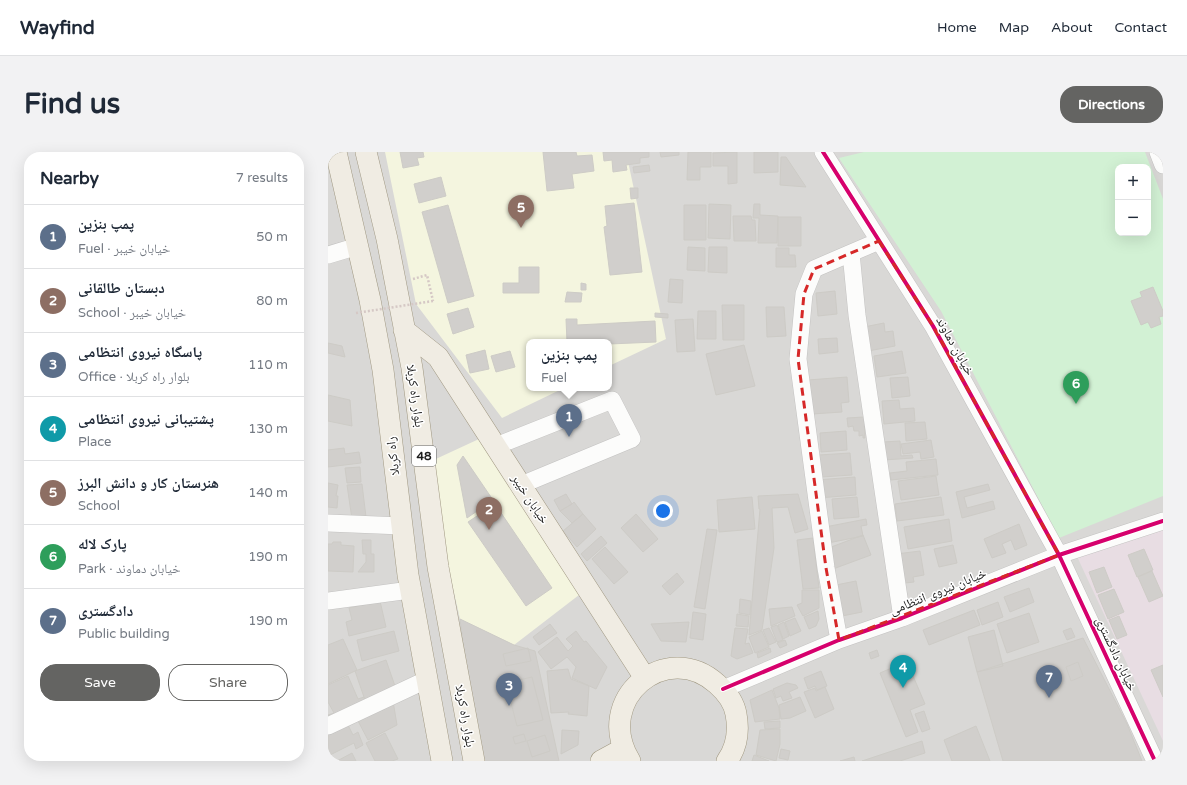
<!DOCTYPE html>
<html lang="en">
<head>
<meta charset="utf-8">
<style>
  body { margin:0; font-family:"Varela Round","Noto Naskh Arabic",sans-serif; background:#f2f2f3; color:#1f2937 }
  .controls { position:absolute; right:12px; top:12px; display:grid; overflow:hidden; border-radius:8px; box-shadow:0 4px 16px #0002 }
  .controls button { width:36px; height:36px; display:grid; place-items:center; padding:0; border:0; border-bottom:1px solid #e0e1e3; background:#fff; color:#1f2937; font:20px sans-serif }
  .you { position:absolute; left:335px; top:359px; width:14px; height:14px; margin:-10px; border:3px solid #fff; border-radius:50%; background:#1a73e8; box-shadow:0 0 0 6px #1a73e833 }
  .badge { display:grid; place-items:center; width:26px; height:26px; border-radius:50%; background:#646462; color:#fff; font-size:13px; font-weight:700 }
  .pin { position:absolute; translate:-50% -33px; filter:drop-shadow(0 1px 2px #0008) }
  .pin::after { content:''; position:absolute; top:21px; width:14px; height:12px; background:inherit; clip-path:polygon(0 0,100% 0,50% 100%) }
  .popup { position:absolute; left:198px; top:187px; width:86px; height:52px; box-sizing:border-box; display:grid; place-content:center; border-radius:8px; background:#fff; filter:drop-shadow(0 1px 3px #0005); font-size:13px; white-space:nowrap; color:#747a83 }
  .popup b { font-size:15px; color:#1f2937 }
  .popup::after { content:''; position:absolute; left:50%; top:100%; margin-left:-8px; border:8px solid transparent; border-top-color:#fff }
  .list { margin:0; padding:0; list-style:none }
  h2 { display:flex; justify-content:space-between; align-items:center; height:52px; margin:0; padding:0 16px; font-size:17px }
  h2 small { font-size:13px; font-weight:400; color:#747a83 }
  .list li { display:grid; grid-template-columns:26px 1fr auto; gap:12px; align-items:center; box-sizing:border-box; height:64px; padding:0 16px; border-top:1px solid #e0e1e3 }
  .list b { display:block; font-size:15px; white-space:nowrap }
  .list p { margin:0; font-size:13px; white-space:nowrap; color:#747a83 }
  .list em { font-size:13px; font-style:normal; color:#747a83 }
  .actions { display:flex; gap:8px; padding:12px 16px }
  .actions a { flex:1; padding:9px 0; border:1px solid #646462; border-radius:16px; text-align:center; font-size:14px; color:#646462 }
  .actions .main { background:#646462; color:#fff }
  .map { position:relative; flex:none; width:835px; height:609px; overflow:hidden; border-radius:16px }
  header { display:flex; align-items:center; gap:24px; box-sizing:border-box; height:56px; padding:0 20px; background:#fff; border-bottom:1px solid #e0e1e3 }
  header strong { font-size:19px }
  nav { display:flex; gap:22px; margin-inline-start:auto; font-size:14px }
  .intro { display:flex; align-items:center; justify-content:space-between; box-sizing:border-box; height:96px; padding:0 24px }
  h1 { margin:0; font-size:28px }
  .button { padding:10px 18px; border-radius:16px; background:#646462; color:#fff; font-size:14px; font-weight:700 }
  main { display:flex; gap:24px; padding:0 24px }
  aside { flex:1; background:#fff; border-radius:16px; box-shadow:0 4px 16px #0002 }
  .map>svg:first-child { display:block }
  .residential { fill:#d9d8d6; fill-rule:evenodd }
  .industrial { fill:#e8dde3 }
  .education { fill:#f4f5df }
  .park { fill:#d2f1d4; fill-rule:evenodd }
  .building { fill:#d1cfcc; stroke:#cdcbc6 }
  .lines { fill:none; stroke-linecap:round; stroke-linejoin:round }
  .minor-casing { stroke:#c3c2c1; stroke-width:18 }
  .major-casing { stroke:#a09882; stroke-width:22 }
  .path { stroke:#d5c8c5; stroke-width:2.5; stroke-dasharray:2 2; stroke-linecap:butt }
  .minor { stroke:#fcfcfb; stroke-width:17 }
  .major { stroke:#f0ece3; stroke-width:21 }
  .path-bridge { stroke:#d5c8c5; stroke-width:2.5; stroke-dasharray:2 2; stroke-linecap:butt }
  .cycleway-casing { stroke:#fff; stroke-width:6 }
  .cycleway { stroke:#d6006c; stroke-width:4 }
  .marked { fill:none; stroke:#d62828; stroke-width:3; stroke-dasharray:8 5; stroke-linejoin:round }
  .labels { text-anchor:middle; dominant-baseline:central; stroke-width:3; stroke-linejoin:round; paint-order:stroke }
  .shield { fill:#fff; stroke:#606060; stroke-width:1 }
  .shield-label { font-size:12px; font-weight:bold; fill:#1c1c1c }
  .street-label { font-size:13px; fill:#1c1c1c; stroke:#fff }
</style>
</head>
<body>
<header>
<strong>Wayfind</strong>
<nav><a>Home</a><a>Map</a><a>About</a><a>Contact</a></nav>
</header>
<div class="intro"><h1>Find us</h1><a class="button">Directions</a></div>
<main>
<aside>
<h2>Nearby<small>7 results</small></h2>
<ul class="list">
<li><span class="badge" style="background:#5c6f8a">1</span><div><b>پمپ بنزین</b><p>Fuel · خیابان خیبر</p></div><em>50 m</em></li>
<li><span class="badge" style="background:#8d6e63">2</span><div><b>دبستان طالقانی</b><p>School · خیابان خیبر</p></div><em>80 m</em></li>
<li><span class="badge" style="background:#5c6f8a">3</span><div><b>پاسگاه نیروی انتظامی</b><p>Office · بلوار راه کربلا</p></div><em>110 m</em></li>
<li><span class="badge" style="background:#0f9aa8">4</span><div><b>پشتیبانی نیروی انتظامی</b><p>Place</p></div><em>130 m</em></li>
<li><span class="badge" style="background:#8d6e63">5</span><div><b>هنرستان کار و دانش البرز</b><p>School</p></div><em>140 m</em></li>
<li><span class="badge" style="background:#2e9e5b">6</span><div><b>پارک لاله</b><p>Park · خیابان دماوند</p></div><em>190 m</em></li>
<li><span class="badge" style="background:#5c6f8a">7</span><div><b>دادگستری</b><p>Public building</p></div><em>190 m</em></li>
</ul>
<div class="actions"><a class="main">Save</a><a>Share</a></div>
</aside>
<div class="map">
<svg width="835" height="609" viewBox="0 0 835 609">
  <rect width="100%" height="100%" fill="#eae9e5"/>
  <!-- residential -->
  <path class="residential" d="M 0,0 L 835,0 L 835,609 L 0,609 ZM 790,15 L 820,15 L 820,81 L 790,81 ZM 201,190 L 281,190 L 281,236 L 201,236 Z"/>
  <!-- industrial -->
  <path class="industrial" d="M 835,369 L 835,589 L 746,398 Z"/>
  <!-- education -->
  <path class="education" d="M 57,0 L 298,0 L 338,187 L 281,214 L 281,190 L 201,190 L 201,236 L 236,236 L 174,266 L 88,152 Z
    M 151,287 L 251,443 L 186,493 L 132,467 L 97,312 Z"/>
  <!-- park -->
  <path class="park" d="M 536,0 L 817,0 L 835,47 L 835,344 L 731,386 L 613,159 L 511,6 ZM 790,15 L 820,15 L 820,81 L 790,81 Z"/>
  <!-- building -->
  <path class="building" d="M 72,0 L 95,0 L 96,5 L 89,6 L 91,13 L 75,16 Z
    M 215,0 L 248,0 L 249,4 L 264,3 L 266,19 L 244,22 L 246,36 L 219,39 Z
    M 275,0 L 321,0 L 321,5 L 312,6 L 312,11 L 298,13 L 299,18 L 285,20 L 284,8 L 276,9 Z
    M 332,0 L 351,0 L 351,3 L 333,5 Z
    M 360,0 L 383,0 L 383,15 L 372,15 L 372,28 L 359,28 Z
    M 409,0 L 409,31 L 400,32 L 400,14 L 385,14 L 385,1 Z
    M 426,0 L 450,0 L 450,20 L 426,21 Z
    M 453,5 L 458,5 L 478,35 L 452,33 Z
    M 321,13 L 322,19 L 306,21 L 305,15 Z
    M 113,25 L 118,44 L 91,51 L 86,32 Z
    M 302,36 L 310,36 L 310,46 L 303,47 Z
    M 306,51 L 314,120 L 282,123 L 276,75 L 279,74 L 277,54 Z
    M 381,52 L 403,53 L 402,87 L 380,86 Z
    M 426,52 L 432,52 L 432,63 L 450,64 L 449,91 L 430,91 L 431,66 L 425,66 Z
    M 120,53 L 146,144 L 120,151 L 94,60 Z
    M 356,53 L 378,53 L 378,88 L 356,88 Z
    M 405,64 L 423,64 L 424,68 L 427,68 L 428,89 L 406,89 Z
    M 450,65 L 473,65 L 473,94 L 450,94 Z
    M 360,95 L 377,96 L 377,119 L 359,118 Z
    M 381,95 L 399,95 L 399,121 L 380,120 Z
    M 448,96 L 461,96 L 461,103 L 467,103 L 468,115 L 448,115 Z
    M 191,115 L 211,115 L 211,141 L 175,141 L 175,131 L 191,131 Z
    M 342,127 L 355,128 L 354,151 L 340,150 Z
    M 253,131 L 258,132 L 258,138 L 253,138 Z
    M 825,135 L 835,159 L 835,164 L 831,165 L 833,172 L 823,176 L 820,170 L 813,173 L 803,149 L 814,145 L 812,140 Z
    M 507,139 L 509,162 L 490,164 L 488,141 Z
    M 239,140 L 254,141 L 253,150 L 237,150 Z
    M 394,153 L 416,153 L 416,188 L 395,188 Z
    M 438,155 L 456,155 L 458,184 L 439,185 Z
    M 140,156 L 146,175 L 125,182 L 119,162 Z
    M 370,159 L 388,159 L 388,187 L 369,187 Z
    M 327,161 L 340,162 L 340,166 L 327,165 Z
    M 238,167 L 249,167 L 249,173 L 327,169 L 328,190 L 281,192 L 281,190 L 239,190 Z
    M 365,167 L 367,199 L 349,200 L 347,168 Z
    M 556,171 L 557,180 L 565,179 L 567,194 L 540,199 L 536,175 Z
    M 509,186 L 510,200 L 491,202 L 490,187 Z
    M 0,191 L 14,194 L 17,205 L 0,201 Z
    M 416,193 L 427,234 L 388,243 L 378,202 Z
    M 157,198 L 161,217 L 142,221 L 138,203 Z
    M 182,199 L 187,215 L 168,220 L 163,204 Z
    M 574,199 L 578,221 L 549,225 L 546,204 Z
    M 519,225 L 521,250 L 513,251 L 514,260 L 484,262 L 480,228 Z
    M 580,225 L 582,244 L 564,246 L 562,226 Z
    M 0,243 L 22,248 L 24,274 L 0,269 Z
    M 571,248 L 572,257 L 586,256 L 587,269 L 556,272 L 554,249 Z
    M 536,265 L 537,286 L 535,286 L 535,283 L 531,284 L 531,279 L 526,279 L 525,274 L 520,275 L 519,266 Z
    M 597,270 L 599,287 L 578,289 L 577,271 Z
    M 518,279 L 519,298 L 493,300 L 492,281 Z
    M 603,288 L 606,305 L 593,307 L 592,300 L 575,302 L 573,292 Z
    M 572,289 L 573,304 L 584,303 L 585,306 L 556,308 L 555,290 Z
    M 16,296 L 17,302 L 31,300 L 33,311 L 0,315 L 0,298 Z
    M 522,301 L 524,323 L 493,325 L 491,303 Z
    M 135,304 L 165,348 L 139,366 L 129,313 Z
    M 608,307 L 610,323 L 563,328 L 562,321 L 579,319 L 578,310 Z
    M 32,315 L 33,330 L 19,331 L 17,316 Z
    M 608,324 L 611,343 L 573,348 L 570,329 Z
    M 527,325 L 528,343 L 490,346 L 488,328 Z
    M 0,331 L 10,333 L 8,344 L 10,344 L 9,356 L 0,355 Z
    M 34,332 L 38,365 L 24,367 L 19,333 Z
    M 660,332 L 662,338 L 636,345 L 639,356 L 665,349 L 667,357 L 634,366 L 628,340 Z
    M 238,342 L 244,352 L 232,359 L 226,348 Z
    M 470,342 L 480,377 L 467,381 L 460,355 L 444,356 L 446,396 L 434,478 L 421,483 L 432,357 L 431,357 L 430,344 Z
    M 424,345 L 427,377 L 391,380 L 389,348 Z
    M 529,345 L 531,365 L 506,367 L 504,347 Z
    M 613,345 L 616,363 L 569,369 L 567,352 Z
    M 246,350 L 255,362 L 244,371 L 232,359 L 244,352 Z
    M 167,352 L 224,436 L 198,454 L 140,370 Z
    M 255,362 L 268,377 L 249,395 L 235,379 Z
    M 308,362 L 330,387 L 315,400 L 293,376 Z
    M 538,367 L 539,373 L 533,374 L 535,384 L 500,391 L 497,375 Z
    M 621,367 L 624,389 L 580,397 L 576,375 Z
    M 691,372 L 699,393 L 687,398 L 683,388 L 674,392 L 678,401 L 664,406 L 656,387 Z
    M 379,377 L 389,378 L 377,457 L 366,455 Z
    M 535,383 L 543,403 L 505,417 L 498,397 Z
    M 273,384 L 279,391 L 259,409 L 253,402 Z
    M 485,386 L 491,436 L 475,437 L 469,388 Z
    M 34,388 L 43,388 L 43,402 L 46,402 L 46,420 L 30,420 L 38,410 L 38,402 L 35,402 Z
    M 5,390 L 13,390 L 13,393 L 26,394 L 25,420 L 0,419 L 0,392 L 4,392 Z
    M 625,393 L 629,411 L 611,415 L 606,397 Z
    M 277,395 L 300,420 L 286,432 L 264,407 Z
    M 816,397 L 825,418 L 809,425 L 800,403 Z
    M 592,399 L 596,423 L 585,425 L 586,430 L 577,431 L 568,402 Z
    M 776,415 L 784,435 L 769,441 L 761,420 Z
    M 824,419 L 835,444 L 821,450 L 810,425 Z
    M 349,421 L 356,430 L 342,443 L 334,434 Z
    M 528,429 L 534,460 L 514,464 L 508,433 Z
    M 701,436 L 706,450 L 682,460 L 676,445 Z
    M 786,437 L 796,460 L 780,467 L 770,443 Z
    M 474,438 L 491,438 L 491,456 L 475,464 L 469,453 L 474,451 Z
    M 412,447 L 423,449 L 422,463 L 411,461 Z
    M 52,449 L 58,475 L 21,484 L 18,470 L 24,468 L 21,456 Z
    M 670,450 L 675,465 L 654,473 L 649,458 Z
    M 464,455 L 467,464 L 443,474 L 441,457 Z
    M 646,458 L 652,473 L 601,493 L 595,478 Z
    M 490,459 L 491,467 L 488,474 L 481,477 L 476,465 Z
    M 365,460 L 378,462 L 375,488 L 362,486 Z
    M 701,461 L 711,490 L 679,501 L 669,472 Z
    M 409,462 L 421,464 L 420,475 L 408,474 Z
    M 791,464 L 799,483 L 789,487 L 781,468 Z
    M 467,466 L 473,479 L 462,484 L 457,470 Z
    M 132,467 L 186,493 L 207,499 L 231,609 L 150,609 Z
    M 361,470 L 358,490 L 333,489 L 323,472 Z
    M 456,470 L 461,484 L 455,487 L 450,473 Z
    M 222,472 L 229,481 L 211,493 L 205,485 Z
    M 449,473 L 455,488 L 449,490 L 443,475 Z
    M 407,476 L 420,477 L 417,492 L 421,491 L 425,501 L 409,507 L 403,504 Z
    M 441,476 L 448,490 L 441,493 L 435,478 Z
    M 743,476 L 747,485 L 739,488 L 735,479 Z
    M 666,478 L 675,514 L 649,520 L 640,485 Z
    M 66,479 L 71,499 L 34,509 L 29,488 Z
    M 248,479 L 256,490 L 258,489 L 279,515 L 268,537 L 244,526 L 248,515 L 239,505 L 223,517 L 210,500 L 229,485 L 240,499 L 245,494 L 238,487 Z
    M 434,479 L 441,495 L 427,501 L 421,485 Z
    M 755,486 L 799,572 L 814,609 L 675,609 L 649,520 Z
    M 15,487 L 29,518 L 0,532 L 0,493 Z
    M 457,488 L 459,493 L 452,496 L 449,491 Z
    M 200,496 L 203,509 L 178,514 L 175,502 Z
    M 442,496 L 443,500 L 430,506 L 429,501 Z
    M 549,498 L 551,504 L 543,507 L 541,501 Z
    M 573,507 L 575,514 L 580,512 L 597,552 L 582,558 L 590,580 L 578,585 L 552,521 L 566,515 L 564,510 Z
    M 58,508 L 68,537 L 37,548 L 27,519 Z
    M 750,510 L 755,524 L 743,529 L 738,515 Z
    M 835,513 L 835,545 L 823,518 Z
    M 240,517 L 243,527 L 261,534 L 259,564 L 240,562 L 241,560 L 223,561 L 219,519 Z
    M 493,519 L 499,534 L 489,538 L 487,534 L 480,537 L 476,526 Z
    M 20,524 L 30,547 L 36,545 L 40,553 L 0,571 L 0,563 L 6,561 L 0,550 L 0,533 Z
    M 204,525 L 215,568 L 189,574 L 178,531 Z
    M 459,531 L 468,533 L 470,536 L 461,540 L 464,546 L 455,549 L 453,544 L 448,546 L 445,537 Z
    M 497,535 L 506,557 L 487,566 L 476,540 L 487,536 L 488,539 Z
    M 444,538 L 451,556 L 452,567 L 427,570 L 422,548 Z
    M 472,545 L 478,559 L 462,566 L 453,567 L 451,553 Z
    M 65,549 L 69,573 L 40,588 L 29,567 Z
    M 596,559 L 602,577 L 594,580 L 587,562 Z
    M 18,569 L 25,583 L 30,580 L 35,593 L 28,597 L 26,591 L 2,603 L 0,598 L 0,577 Z
    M 452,569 L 452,576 L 437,577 L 436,570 Z
    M 648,574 L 662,609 L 624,609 L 616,588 Z
    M 452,577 L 452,592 L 448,609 L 428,603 L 432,578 Z
    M 234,578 L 251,579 L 250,593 L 233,602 Z
    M 57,581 L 70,607 L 64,609 L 47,609 L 38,591 Z
    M 196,582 L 198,589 L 187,592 L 185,585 Z
    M 217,583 L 222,599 L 204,605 L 199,589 Z
    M 594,589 L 597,601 L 572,609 L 534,609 Z
    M 453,597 L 462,599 L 460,608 L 451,606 Z
    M 24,601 L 28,609 L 9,609 Z
    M 426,603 L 441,609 L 424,609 Z
    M 526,605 L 527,609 L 512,609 Z"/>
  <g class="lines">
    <!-- minor casing -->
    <g class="minor-casing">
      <path id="minor" d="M 495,0 L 605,174 L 731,403 L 827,609
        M 830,0 L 835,13
        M 551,89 L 523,101 L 529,163 L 574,466
        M 0,103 L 30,94
        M 168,294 L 284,248 L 304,287 L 193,333
        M 0,371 L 74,374
        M 0,449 L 82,438
        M 511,488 L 498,416 L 470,207 L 476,142 L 486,117 L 523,101
        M 395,537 L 511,488 L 574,466 L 731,403 L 835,369
        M 0,574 L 98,528"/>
    </g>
    <!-- major casing -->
    <g class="major-casing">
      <path id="major" d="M 8,0 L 42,148 L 55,218 L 80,423 L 114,609
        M 38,0 L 59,87 L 84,216 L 110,415 L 146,609
        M 76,178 L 110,205 L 317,526
        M 273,609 L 295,597
        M 302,609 C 264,547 339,486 389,532 C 398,540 406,550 408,562 C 411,578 409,595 399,609"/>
    </g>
    <!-- path -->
    <path class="path" d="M 85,127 L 99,123 L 105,149"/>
    <!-- minor -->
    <use href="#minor" class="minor"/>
    <!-- major -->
    <use href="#major" class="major"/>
    <!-- path-bridge -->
    <path class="path-bridge" d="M 28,161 L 105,149"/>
    <!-- cycleway casing -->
    <g class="cycleway-casing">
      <path id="cycleway" d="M 495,0 L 605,174 L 731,403 L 827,609
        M 395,537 L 511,488 L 574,466 L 731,403 L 835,369"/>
    </g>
    <!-- cycleway -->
    <use href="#cycleway" class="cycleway"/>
  </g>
  <!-- marked area -->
  <path class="marked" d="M 551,89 L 605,174 L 731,403 L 511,488 L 498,416 L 470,207 L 476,142 L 486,117 Z"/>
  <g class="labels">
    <!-- shield labels -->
    <rect class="shield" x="84" y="294" width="24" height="20" rx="3"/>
    <g class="shield-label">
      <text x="96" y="304">48</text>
    </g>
    <!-- street labels -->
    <g class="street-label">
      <text transform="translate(627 194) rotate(61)">خیابان دماوند</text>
      <text transform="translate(87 244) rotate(82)">بلوار راه کربلا</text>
      <text transform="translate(65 304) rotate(-97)">راه کربلا</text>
      <text transform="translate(202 347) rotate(57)">خیابان خیبر</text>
      <text transform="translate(610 440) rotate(-22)">خیابان نیروی انتظامی</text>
      <text transform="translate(788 502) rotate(65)">خیابان دادگستری</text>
      <text transform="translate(137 564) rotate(80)">بلوار راه کربلا</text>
    </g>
  </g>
</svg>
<div class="controls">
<button>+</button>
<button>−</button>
</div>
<div class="you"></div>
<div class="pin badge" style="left:241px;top:285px;background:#5c6f8a">1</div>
<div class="popup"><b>پمپ بنزین</b>Fuel</div>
<div class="pin badge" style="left:161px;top:378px;background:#8d6e63">2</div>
<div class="pin badge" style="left:181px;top:554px;background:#5c6f8a">3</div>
<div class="pin badge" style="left:575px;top:536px;background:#0f9aa8">4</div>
<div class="pin badge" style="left:193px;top:76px;background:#8d6e63">5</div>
<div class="pin badge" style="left:748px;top:252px;background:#2e9e5b">6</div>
<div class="pin badge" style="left:721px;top:546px;background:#5c6f8a">7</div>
</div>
</main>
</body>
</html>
